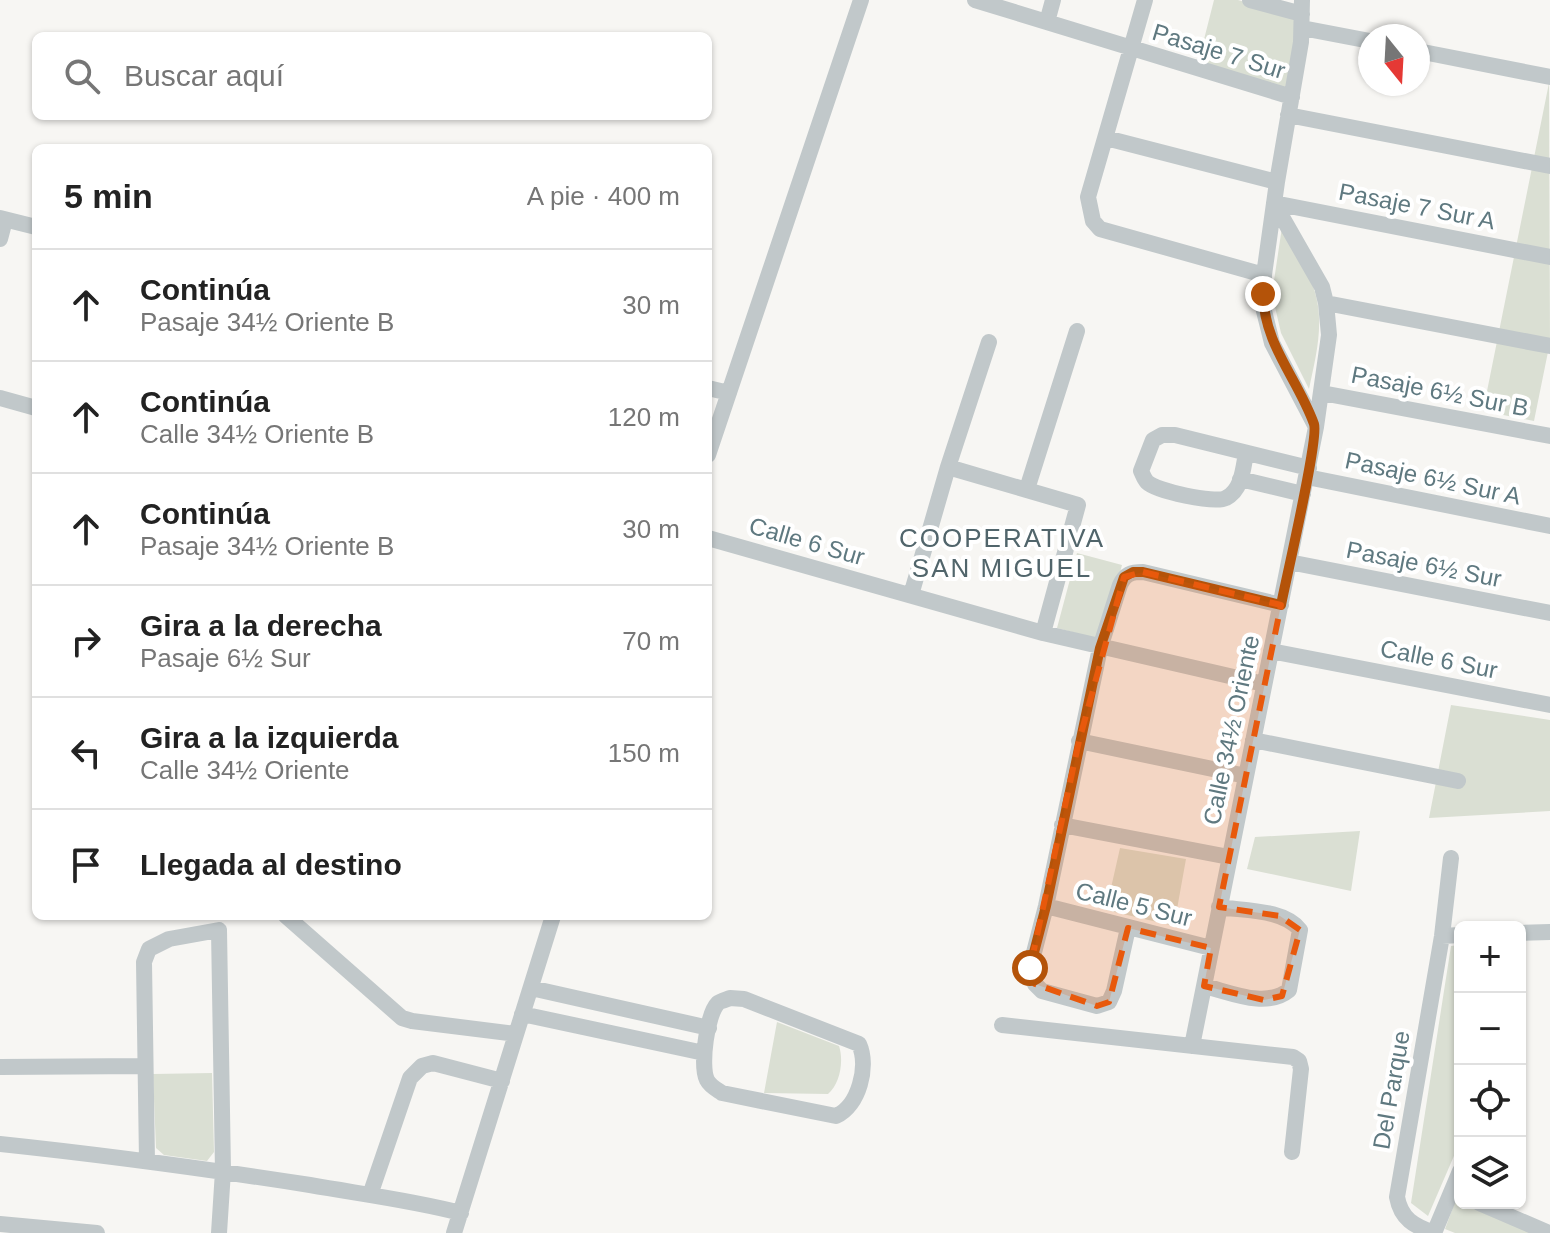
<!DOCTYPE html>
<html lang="es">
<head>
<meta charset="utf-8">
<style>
  body { margin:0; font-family:Helvetica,sans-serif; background:#f6f6f6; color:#222 }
  .controls { position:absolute; right:24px; bottom:24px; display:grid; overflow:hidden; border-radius:12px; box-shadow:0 2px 6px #0004 }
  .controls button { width:72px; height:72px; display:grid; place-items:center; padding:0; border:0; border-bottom:2px solid #e0e0e0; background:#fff; color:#222; font:40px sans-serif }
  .compass { position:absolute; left:1358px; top:24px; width:72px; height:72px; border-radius:50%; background:#fff; box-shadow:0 2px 6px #0004; rotate:162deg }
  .stop { position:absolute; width:24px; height:24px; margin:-18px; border:6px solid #b45309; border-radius:50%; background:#fff }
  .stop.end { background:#b45309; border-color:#fff; box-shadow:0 2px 8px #0008 }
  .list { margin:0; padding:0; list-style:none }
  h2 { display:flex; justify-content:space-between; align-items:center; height:104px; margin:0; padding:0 32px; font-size:34px }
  h2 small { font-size:26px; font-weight:400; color:#767676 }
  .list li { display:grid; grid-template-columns:52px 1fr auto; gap:24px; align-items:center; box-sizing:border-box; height:112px; padding:0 32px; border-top:2px solid #e0e0e0 }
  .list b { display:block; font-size:30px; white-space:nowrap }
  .list p { margin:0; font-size:26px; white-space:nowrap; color:#767676 }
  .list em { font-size:26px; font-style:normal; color:#767676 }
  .icon { flex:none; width:44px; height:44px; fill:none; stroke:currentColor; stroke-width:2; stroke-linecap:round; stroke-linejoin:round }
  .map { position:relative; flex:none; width:1550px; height:1233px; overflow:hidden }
  .search { position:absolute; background:#fff; box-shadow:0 2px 6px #0004; left:32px; top:32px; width:680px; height:88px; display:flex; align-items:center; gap:20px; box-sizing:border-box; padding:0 28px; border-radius:12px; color:#767676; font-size:30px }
  .panel { position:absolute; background:#fff; box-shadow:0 2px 6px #0004; left:32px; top:144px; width:680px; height:776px; border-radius:12px }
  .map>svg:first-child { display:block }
  .green { fill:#dadfd3 }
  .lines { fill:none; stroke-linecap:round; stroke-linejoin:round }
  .street { stroke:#c1c8ca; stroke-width:16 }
  .route { stroke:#b45309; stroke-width:10 }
  .marked { fill:#e8590c; fill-opacity:0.2; stroke:#e8590c; stroke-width:6; stroke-dasharray:16 10; stroke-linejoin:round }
  .labels { text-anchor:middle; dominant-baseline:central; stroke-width:8; stroke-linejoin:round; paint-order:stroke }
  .street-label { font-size:24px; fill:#5f7980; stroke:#fff }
  .neighbourhood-label { font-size:26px; letter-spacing:2px; fill:#51656b; stroke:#fff }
</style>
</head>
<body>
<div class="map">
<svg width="1550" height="1233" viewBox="0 0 1550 1233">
  <rect width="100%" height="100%" fill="#f7f6f3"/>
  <!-- green -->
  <path class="green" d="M 1214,0 L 1238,0 L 1300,18 L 1291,90 L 1197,67 Z
    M 1549,83 L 1550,342 L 1534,421 L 1483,411 Z
    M 1282,227 C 1292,247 1307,268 1314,289 C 1325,322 1316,356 1309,389 L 1281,333 L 1272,294 Z
    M 1077,553 L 1122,565 L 1102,640 L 1057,628 Z
    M 1451,705 L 1550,720 L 1550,811 L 1429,818 Z
    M 1360,831 L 1351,891 L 1247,869 L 1255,837 Z
    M 1120,848 L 1186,859 L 1174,926 L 1106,910 Z
    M 1460,945 L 1460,1142 L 1428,1216 L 1411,1203 L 1451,946 Z
    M 777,1022 L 839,1046 C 844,1061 840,1084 828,1094 L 764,1093 Z
    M 212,1073 L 214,1152 L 207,1161 L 164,1155 L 156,1148 L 153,1074 Z
    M 1455,1202 L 1537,1233 L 1455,1233 L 1445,1229 Z"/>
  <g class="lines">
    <!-- street -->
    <path class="street" d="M 975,0 L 1292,97
      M 1145,0 L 1088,197 L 1093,221 L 1100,229 L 1264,275
      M 1250,0 L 1302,14
      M 1302,0 L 1301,42 L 1277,182 L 1264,275 L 1263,307 L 1272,343 L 1316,427
      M 1047,22 L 1053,0
      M 1302,28 L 1370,41
      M 1418,51 L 1550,77
      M 1288,115 L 1550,166
      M 1106,138 L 1277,182
      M 1274,203 L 1550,257
      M 0,218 L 36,227
      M 0,239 L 5,220
      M 1326,303 L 1550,346
      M 708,388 L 729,393
      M 1322,393 L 1550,436
      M 0,398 L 36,408
      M 1246,453 C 1243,469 1242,490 1226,498 C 1215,504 1156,491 1147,482 C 1144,479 1143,475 1141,471 L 1153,440 L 1162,435 L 1175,435 L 1309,468
      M 708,455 L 861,0
      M 948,467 L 1078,505 L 1043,633
      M 1307,477 L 1550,526
      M 1240,479 L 1303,494
      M 1027,489 L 1077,331
      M 708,538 L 1043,633 L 1264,684
      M 1289,562 L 1550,613
      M 911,595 L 948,467 L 989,342
      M 1271,651 L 1550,705
      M 1253,740 L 1458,781
      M 1079,741 L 1246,776
      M 1062,825 L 1229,857
      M 1046,906 L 1211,948
      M 286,916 L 402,1018 L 412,1021 L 516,1034
      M 1128,928 L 1114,991 L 1109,1002 L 1097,1006 L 1042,991 L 1035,984 L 1030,968 L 1046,906 L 1100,648 L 1120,585 C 1125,574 1131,572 1143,572 L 1281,605
      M 1520,933 L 1550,932
      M 1442,936 L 1460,935
      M 1204,986 C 1230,992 1266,1009 1289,990 L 1300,930 C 1284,909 1244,911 1219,907
      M 531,988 L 709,1028
      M 730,998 L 744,999 L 859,1044 C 869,1066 859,1106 836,1116 L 722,1093 C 716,1089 710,1086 707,1080 C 700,1066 707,1014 718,1003 C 720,1001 728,999 730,998 Z
      M 522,1014 L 704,1053
      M 1002,1025 L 1293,1057 L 1299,1061 L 1301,1069 L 1292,1152
      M 1192,1046 L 1316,427 L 1329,335 L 1326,303 L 1322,287 L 1274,203
      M 0,1067 L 145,1066
      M 0,1144 C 104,1155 207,1169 310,1185 C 361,1194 411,1200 461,1213
      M 147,1161 L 144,962 L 149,949 L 169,939 L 219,930 L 223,1171 L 219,1233
      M 370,1195 L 410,1078 L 422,1066 L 433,1063 L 502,1081
      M 1479,1203 L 1549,1233
      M 0,1224 L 97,1233
      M 454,1233 L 553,916
      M 1434,1233 C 1414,1226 1401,1219 1397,1197 L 1442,936 L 1451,858
      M 1434,1233 L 1460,1171"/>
  </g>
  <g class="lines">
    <!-- route -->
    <path class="route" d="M 1030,968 L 1046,906 L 1100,648 L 1124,577 L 1133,572 L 1143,572 L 1281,605 C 1286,579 1319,439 1314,424 C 1298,379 1264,345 1263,294"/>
  </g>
  <!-- marked area -->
  <path class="marked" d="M 1143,572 L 1281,605 L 1219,907 L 1280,916 L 1300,930 L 1282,996 L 1264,1000 L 1204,986 L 1211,948 L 1128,928 L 1109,1002 L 1097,1006 L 1035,984 L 1030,968 L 1079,741 L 1124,577 Z"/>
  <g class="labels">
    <!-- street labels -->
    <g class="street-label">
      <text transform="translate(1219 51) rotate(17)">Pasaje 7 Sur</text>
      <text transform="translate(1417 206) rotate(11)">Pasaje 7 Sur A</text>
      <text transform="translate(1440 391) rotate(11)">Pasaje 6½ Sur B</text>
      <text transform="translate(1433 478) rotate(12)">Pasaje 6½ Sur A</text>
      <text transform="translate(807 541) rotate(16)">Calle 6 Sur</text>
      <text transform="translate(1424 564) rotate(11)">Pasaje 6½ Sur</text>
      <text transform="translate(1439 659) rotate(11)">Calle 6 Sur</text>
      <text transform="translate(1231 730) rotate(-78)">Calle 34½ Oriente</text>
      <text transform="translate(1134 904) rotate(14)">Calle 5 Sur</text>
      <text transform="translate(1391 1090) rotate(-80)">Del Parque</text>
    </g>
    <!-- neighbourhood labels -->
    <g class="neighbourhood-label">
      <text x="1002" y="538">COOPERATIVA<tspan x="1002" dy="30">SAN MIGUEL</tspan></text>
    </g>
  </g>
</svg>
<div class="controls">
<button>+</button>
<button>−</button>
<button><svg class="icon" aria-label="locate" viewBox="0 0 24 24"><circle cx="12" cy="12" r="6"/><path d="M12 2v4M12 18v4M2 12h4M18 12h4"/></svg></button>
<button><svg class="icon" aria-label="layers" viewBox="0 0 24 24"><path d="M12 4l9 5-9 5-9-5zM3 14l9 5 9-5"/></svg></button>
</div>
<svg class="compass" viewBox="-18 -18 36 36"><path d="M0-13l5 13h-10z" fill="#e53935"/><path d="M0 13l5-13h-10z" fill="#767676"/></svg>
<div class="stop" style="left:1030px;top:968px"></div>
<div class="stop end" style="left:1263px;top:294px"></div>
<div class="search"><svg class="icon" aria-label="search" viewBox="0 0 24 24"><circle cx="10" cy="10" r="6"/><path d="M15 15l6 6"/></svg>Buscar aquí</div>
<section class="panel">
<h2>5 min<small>A pie · 400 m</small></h2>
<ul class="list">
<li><svg class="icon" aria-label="ahead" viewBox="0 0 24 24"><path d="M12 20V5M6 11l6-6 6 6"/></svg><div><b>Continúa</b><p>Pasaje 34½ Oriente B</p></div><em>30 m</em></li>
<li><svg class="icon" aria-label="ahead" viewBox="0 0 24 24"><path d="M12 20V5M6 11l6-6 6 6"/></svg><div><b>Continúa</b><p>Calle 34½ Oriente B</p></div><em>120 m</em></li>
<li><svg class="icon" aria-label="ahead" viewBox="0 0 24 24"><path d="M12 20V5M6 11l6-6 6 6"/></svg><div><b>Continúa</b><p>Pasaje 34½ Oriente B</p></div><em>30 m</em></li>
<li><svg class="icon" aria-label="right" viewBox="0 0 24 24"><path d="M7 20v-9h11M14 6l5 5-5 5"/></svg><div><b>Gira a la derecha</b><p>Pasaje 6½ Sur</p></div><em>70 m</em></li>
<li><svg class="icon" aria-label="left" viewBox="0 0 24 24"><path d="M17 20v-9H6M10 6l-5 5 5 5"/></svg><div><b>Gira a la izquierda</b><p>Calle 34½ Oriente</p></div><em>150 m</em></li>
<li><svg class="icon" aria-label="arrive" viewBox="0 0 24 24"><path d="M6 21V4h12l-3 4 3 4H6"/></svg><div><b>Llegada al destino</b></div></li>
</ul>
</section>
</div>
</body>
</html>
